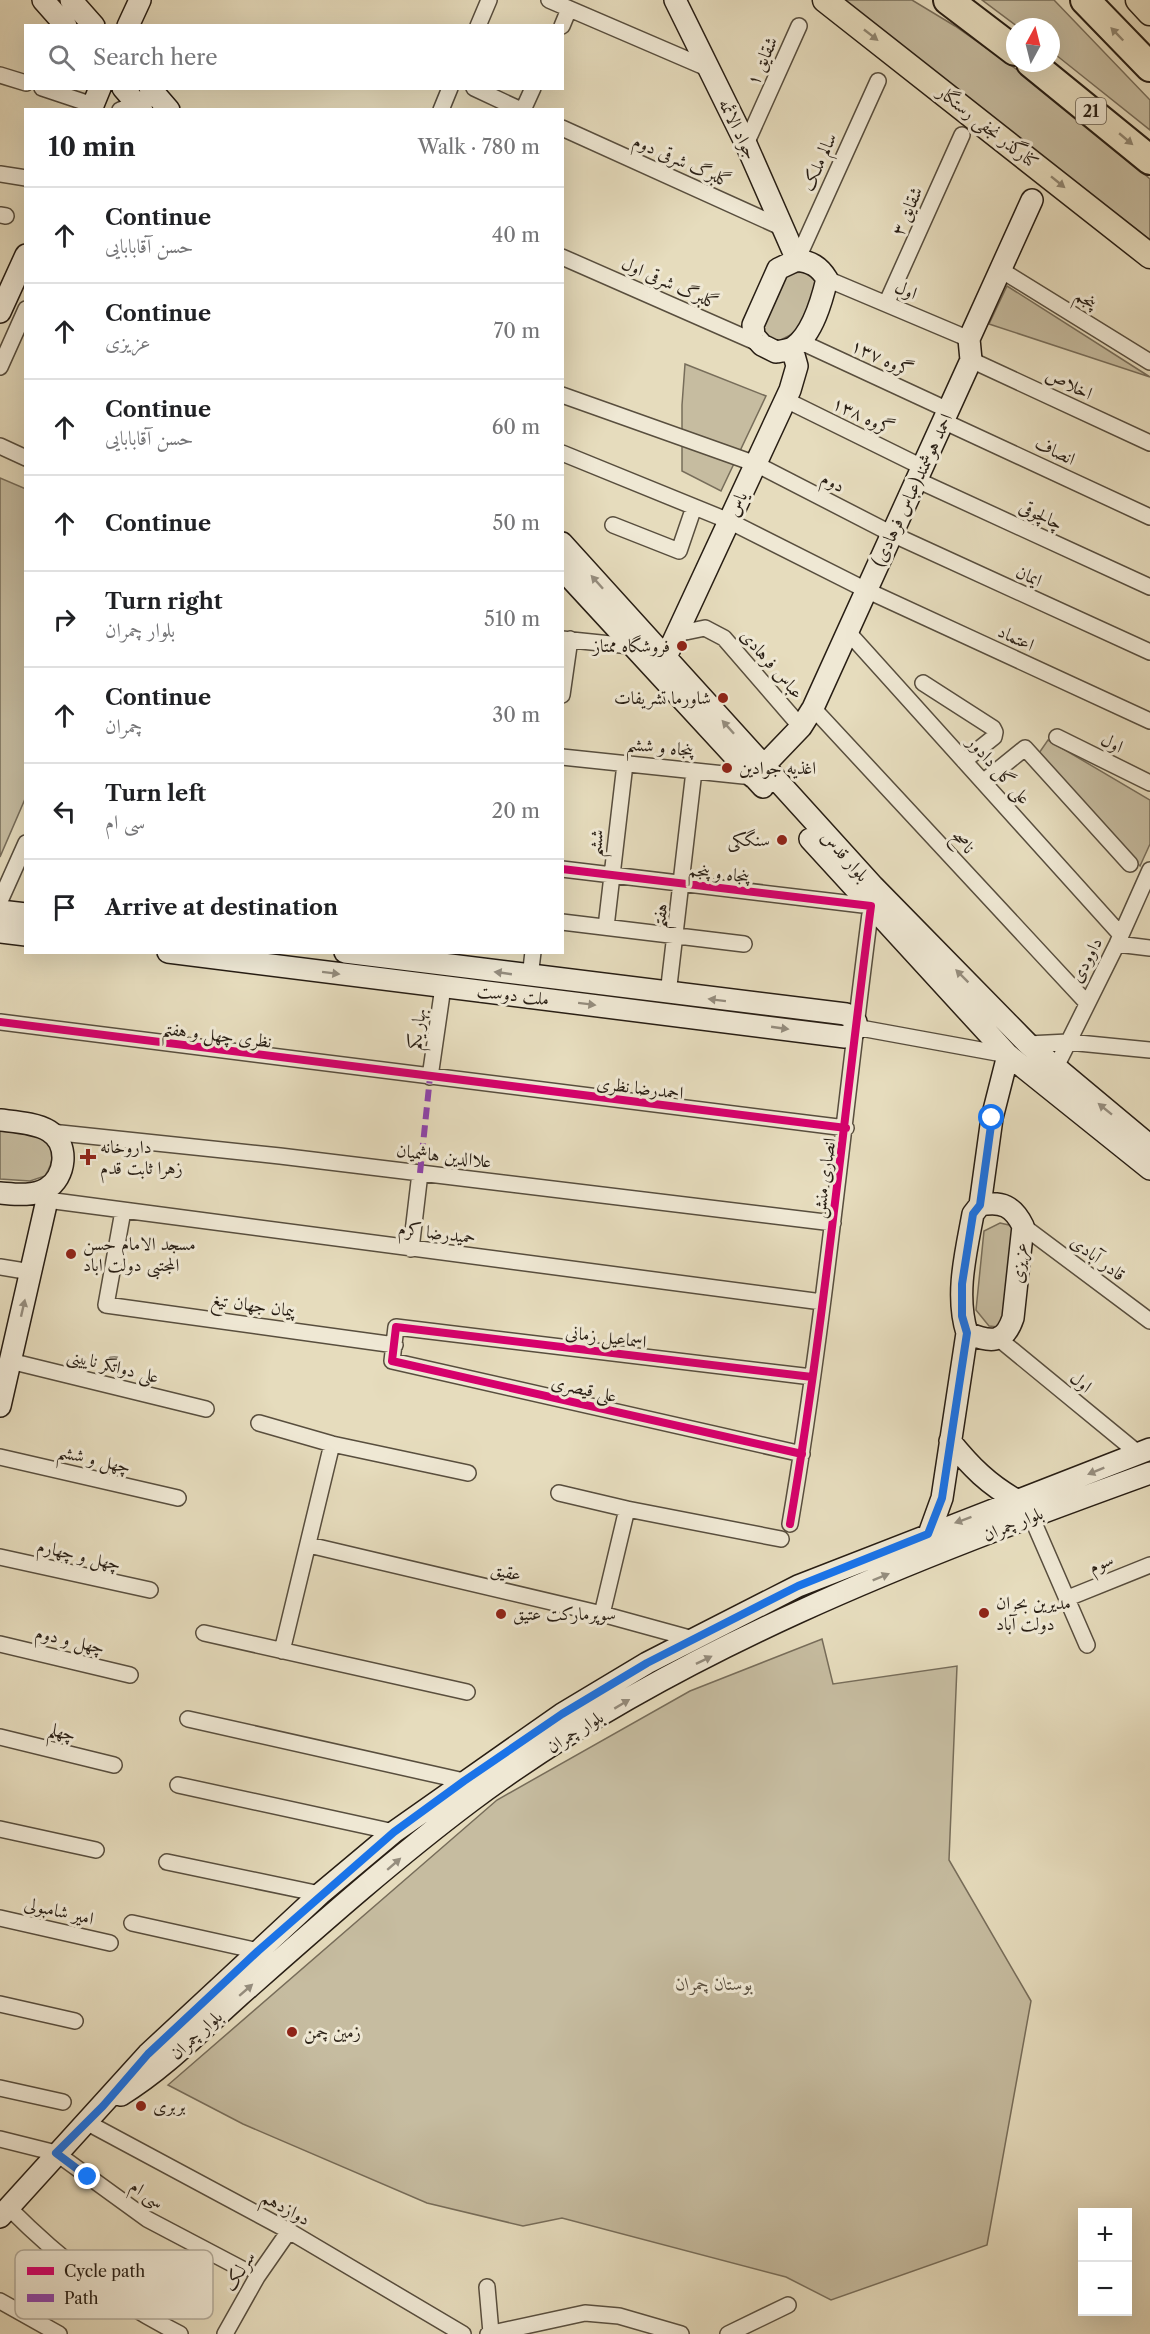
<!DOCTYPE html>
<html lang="en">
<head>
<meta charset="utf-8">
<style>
  body { margin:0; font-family:"Libre Caslon Text",Amiri,serif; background:#f6f6f6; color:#202124 }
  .controls { position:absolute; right:18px; bottom:18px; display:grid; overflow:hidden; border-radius:0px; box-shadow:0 6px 24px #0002 }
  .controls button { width:54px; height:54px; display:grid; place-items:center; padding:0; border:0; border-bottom:2px solid #e0e0e0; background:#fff; color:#202124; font:30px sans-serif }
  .compass { position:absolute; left:1006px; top:18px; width:54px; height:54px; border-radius:50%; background:#fff; box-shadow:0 6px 24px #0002; rotate:7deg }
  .stop { position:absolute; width:18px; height:18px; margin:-14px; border:4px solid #1a73e8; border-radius:50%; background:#fff }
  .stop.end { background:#1a73e8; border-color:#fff; box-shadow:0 2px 6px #0008 }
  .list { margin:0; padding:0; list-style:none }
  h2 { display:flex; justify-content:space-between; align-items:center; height:78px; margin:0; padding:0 24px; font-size:26px }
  h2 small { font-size:20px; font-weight:400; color:#757577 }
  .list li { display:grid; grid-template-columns:39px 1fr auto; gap:18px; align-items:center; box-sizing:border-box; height:96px; padding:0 24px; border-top:2px solid #e0e0e0 }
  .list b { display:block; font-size:22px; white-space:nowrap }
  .list p { margin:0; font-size:20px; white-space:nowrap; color:#757577 }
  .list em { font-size:20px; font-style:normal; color:#757577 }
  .icon { flex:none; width:33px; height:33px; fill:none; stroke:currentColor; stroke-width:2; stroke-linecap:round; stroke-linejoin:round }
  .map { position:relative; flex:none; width:1150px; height:2334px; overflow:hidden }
  .search { position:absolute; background:#fff; box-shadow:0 6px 24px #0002; left:24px; top:24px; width:540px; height:66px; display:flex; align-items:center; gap:15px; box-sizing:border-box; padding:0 21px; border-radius:0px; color:#757577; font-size:22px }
  .panel { position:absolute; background:#fff; box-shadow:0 6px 24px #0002; left:24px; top:108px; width:540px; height:846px; border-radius:0px }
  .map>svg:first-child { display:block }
  .green { fill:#c6bca0; stroke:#776d5a; stroke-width:1.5 }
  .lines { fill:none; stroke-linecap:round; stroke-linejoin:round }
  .street-casing { stroke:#584e3e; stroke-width:18 }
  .secondary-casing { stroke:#281e14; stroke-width:24 }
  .primary-casing { stroke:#281e14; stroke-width:27 }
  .highway-casing { stroke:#281e14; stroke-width:32 }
  .street { stroke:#efe8d4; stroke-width:15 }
  .secondary { stroke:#efe8d4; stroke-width:21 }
  .primary { stroke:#e6dcbd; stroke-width:24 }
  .highway { stroke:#e6dcbd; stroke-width:28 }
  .quiet { stroke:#8e44ad; stroke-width:6; stroke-dasharray:12 6; stroke-linecap:butt }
  .cycleway-casing { stroke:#efe8d4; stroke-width:11 }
  .cycleway { stroke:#d6006c; stroke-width:8 }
  .oneway { fill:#908671 }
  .oneway2 { fill:#958d7e }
  .route { stroke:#1a73e8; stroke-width:8 }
  .poi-dot { fill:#8f2418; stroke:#efe8d4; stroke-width:2 }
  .labels { text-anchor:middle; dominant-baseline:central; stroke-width:6; stroke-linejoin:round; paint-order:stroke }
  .shield { fill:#efe8d4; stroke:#645b4e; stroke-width:1.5 }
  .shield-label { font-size:16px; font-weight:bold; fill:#281e14 }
  .street-label { font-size:18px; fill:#281e14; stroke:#efe8d4 }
  .poi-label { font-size:18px; fill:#281e14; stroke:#efe8d4; text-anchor:start }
  .park-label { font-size:18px; font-style:italic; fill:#574d3e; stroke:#efe8d4 }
  .key { fill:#efe8d4; stroke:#b3ab9a; stroke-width:1.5 }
  .key-label { font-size:16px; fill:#281e14 }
</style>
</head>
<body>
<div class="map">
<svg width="1150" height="2334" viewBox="0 0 1150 2334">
  <rect width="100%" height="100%" fill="#e6dcbd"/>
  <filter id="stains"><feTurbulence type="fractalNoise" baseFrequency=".00333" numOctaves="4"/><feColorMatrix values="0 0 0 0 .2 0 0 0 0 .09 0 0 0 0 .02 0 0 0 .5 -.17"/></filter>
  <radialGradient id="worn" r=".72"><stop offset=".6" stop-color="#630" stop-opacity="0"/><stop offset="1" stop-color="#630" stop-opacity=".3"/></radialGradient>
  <!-- green -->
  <path class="green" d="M 842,0 L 912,0 L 955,26 L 1050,93 L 1150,179 L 1150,240 Z
    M 982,0 L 1054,0 L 1150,100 L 1150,130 L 1051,51 L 1051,27 L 1018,27 Z
    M 806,272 L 818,282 C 807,309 806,335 773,342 L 764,336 L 761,324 L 788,273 Z
    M 1007,286 L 1150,377 L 989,324 Z
    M 685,364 L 766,396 L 721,491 L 682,471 L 682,405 Z
    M 0,478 L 26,489 L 25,799 L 0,857 Z
    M 1048,740 L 1150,800 L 1150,844 L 1140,866 L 1037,756 Z
    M 0,1131 C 28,1134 70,1135 45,1176 L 30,1181 L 0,1179 Z
    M 1000,1223 L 1009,1225 L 1015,1231 L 1006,1314 L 998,1327 L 989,1326 L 976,1310 L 984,1231 Z
    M 822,1639 L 833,1684 L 957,1666 L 949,1860 L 1031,2001 L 987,2245 L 831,2300 L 786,2277 L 562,2218 L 523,2226 L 427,2203 L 243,2124 L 168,2085 L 497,1800 L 690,1691 Z"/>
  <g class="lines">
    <!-- street casing -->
    <g class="street-casing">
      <path id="street" d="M 549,0 L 707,68
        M 478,26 L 489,0
        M 562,26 L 569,9
        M 0,75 L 26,83
        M 42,88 L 93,105
        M 474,88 L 521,110
        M 120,110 L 137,104
        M 441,110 L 450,88
        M 523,110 L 533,88
        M 562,128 L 785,229
        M 746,144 L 799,26
        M 0,174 L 26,178
        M 0,215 L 6,216
        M 562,257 L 760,344
        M 797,260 L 878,81
        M 1001,270 L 1150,362
        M 827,279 L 969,339
        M 887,302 L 962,135
        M 799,341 L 948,410
        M 971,360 L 1150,443
        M 0,367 L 26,309
        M 562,395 L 756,464 L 892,534 L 1150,652
        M 786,400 L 922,467
        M 943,421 L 1150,517
        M 0,446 L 26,458
        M 562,453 L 729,521 L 866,590 L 1150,721
        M 917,480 L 1150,587
        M 613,525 L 679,551 L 694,507
        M 847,631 L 1121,935
        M 676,634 L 705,628 L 724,638 L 801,727
        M 562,639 L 630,646
        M 923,683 L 993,728 L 995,732 L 994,737 L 964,761
        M 562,695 L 570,639
        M 813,708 L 1086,1002
        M 1057,737 L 1150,783
        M 562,757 L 753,777
        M 983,782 L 1025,748 L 1130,864
        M 562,869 L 871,906 C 844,1112 825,1319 790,1524
        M 0,901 L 26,843
        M 562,922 L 744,944
        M 606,927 L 625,764
        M 1117,944 L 1150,948
        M 530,977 L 533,952
        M 668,994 L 694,771
        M 0,1022 L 846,1128
        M 855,1027 L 1008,1055
        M 1028,1044 L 1068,1042 L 1150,1050
        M 1055,1069 L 1117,944 L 1150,870
        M 430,1077 L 443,987
        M 51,1132 L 280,1156 L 833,1223
        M 47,1200 L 822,1302
        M 123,1211 L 106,1305 L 395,1345
        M 1023,1226 L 1150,1321
        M 411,1249 L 420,1173
        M 0,1267 L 31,1272
        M 999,1339 L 1139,1454
        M 10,1361 L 206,1409
        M 259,1423 L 332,1444 L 468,1473
        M 802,1454 L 392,1361 L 396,1327 L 812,1377
        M 0,1457 L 178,1498
        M 559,1493 L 627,1509 L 781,1539
        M 1031,1516 L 1087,1645
        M 309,1545 L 602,1614 L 693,1639
        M 0,1557 L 150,1590
        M 1068,1598 L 1150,1565
        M 602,1614 L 627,1509
        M 204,1633 L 467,1692
        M 0,1644 L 130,1675
        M 282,1651 L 332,1444
        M 188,1719 L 464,1781
        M 0,1737 L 114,1765
        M 178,1785 L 394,1832
        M 0,1829 L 96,1850
        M 167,1862 L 320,1894
        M 0,1918 L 110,1943
        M 132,1923 L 258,1951
        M 0,2004 L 75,2021
        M 0,2088 L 63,2102
        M 86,2122 L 289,2231 L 463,2334
        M 0,2139 L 56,2153 L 147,2219 L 242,2269
        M 8,2207 C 62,2261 111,2299 180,2334
        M 487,2287 L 491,2333
        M 0,2301 L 59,2334
        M 225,2334 L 257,2277 L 289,2231
        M 488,2334 L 585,2313 L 619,2316 L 681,2334
        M 728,2334 L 788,2305"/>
    </g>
    <!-- secondary casing -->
    <g class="secondary-casing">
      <path id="secondary" d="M 43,0 L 66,26
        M 71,0 L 94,26
        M 675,0 L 746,144 L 797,260
        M 128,26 L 140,0
        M 123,88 L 142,110
        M 150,88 L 169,110
        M 91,110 L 100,88
        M 797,260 C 811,262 819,266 827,279 C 822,300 813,333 794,347 C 789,350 782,351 776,352 L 762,345 L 754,336 L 753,325 L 778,269 Z
        M 0,312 L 26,255
        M 562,543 L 873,886 L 1028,1044 L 1150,1146
        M 562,569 L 763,787
        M 666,657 L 790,390 L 797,366 L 792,348
        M 753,777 L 801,727 L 813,708 L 971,360 L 969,339 L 1032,200
        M 810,839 L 1008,1055 L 1150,1169
        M 0,911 L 26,914
        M 0,932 L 26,935
        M 168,952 L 845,1037 L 855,1030
        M 345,952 L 846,1014 L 856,1022
        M 0,1120 C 16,1122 36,1123 49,1131 C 70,1144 66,1178 46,1189 C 32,1197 14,1194 0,1193
        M 980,1205 L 992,1118 L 1008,1055
        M 0,1406 L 47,1200 L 46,1189
        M 950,1441 C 971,1467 989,1485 1018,1501
        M 929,1534 L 942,1498 L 967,1333 C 955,1295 966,1252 973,1214 L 980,1205 C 1002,1201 1013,1206 1023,1226 L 1013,1318 C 1004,1345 990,1342 967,1333
        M 121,2095 C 165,2068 200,2031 238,1997 C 314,1930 390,1862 471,1801 C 673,1650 915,1558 1150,1473
        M 0,2217 L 148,2054 L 320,1894 L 394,1832 L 562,1714 L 647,1663 L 798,1586 L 1150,1449"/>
    </g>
    <!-- primary casing -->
    <g class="primary-casing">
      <path id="primary" d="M 825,0 L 1150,256
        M 1138,0 L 1150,13"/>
    </g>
    <!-- highway casing -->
    <g class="highway-casing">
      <path id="highway" d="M 948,0 L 1015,51
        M 1085,0 L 1150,67
        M 1031,63 L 1150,160"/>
    </g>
    <!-- street -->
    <use href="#street" class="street"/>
    <!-- secondary -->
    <use href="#secondary" class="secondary"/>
    <!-- primary -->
    <use href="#primary" class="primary"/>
    <!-- highway -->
    <use href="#highway" class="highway"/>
    <!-- quiet -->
    <path class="quiet" d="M 420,1173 L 430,1077"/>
    <!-- cycleway casing -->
    <g class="cycleway-casing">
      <path id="cycleway" d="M 562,869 L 871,906 C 844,1112 825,1319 790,1524
        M 0,1022 L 846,1128
        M 802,1454 L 392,1361 L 396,1327 L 812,1377"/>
    </g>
    <!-- cycleway -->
    <use href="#cycleway" class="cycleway"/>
  </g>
  <!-- one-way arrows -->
  <defs><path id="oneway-solid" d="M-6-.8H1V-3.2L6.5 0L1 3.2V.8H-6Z" transform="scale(1.5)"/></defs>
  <g class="oneway">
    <use href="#oneway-solid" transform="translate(1117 34) rotate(-134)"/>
    <use href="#oneway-solid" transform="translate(871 35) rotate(38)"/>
    <use href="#oneway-solid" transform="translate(1126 139) rotate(40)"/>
    <use href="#oneway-solid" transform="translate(1058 182) rotate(39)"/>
  </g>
  <g class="oneway2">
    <use href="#oneway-solid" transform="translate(597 582) rotate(-132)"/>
    <use href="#oneway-solid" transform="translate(728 727) rotate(-132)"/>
    <use href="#oneway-solid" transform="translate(331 973) rotate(7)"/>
    <use href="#oneway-solid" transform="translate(503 973) rotate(-172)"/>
    <use href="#oneway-solid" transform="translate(962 976) rotate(-135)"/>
    <use href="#oneway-solid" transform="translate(717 1000) rotate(-173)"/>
    <use href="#oneway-solid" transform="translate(587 1004) rotate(7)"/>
    <use href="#oneway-solid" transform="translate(780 1028) rotate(8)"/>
    <use href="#oneway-solid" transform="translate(1105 1109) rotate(-141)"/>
    <use href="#oneway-solid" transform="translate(23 1308) rotate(-77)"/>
    <use href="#oneway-solid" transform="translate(1096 1471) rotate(158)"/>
    <use href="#oneway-solid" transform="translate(963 1520) rotate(160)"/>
    <use href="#oneway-solid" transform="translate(881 1577) rotate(-22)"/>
    <use href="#oneway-solid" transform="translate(704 1660) rotate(-26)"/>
    <use href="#oneway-solid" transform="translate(622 1704) rotate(-31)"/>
    <use href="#oneway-solid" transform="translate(394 1864) rotate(-41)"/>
    <use href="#oneway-solid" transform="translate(246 1990) rotate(-41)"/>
  </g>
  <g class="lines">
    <!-- route -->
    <path class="route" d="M 88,2177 L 56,2153 L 103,2106 L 148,2054 L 258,1951 L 394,1832 L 464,1781 L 562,1714 L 647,1663 L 798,1586 L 928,1534 L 942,1498 L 967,1333 L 962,1316 L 962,1284 L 973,1214 L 980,1205 L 992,1118"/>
  </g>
  <!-- markers -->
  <g class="poi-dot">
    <circle cx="682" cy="646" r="6"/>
    <circle cx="723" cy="698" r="6"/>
    <circle cx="727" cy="768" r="6"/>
    <circle cx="782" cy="840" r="6"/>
    <path d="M85 1148h6v6h6v6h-6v6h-6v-6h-6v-6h6z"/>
    <circle cx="71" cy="1254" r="6"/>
    <circle cx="984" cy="1613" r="6"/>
    <circle cx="501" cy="1614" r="6"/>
    <circle cx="292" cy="2032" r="6"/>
    <circle cx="141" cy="2106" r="6"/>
  </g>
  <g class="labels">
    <!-- shield labels -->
    <rect class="shield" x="1076" y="98" width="30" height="26" rx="4.5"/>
    <g class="shield-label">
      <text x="1091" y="111">21</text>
    </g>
    <!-- street labels -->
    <g class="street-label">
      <text transform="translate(762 61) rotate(-66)">شقایق ۱</text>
      <text transform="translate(988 127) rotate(38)">کنارگذر نجفی رستگار</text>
      <text transform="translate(738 129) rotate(64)">جواد الائمه</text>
      <text transform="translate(682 161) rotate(24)">گلبرگ شرقی دوم</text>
      <text transform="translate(819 162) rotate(-66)">سالم ملک</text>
      <text transform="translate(907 211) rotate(-66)">شقایق ۳</text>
      <text transform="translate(670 283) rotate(24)">گلبرگ شرقی اول</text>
      <text transform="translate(906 290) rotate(23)">اول</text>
      <text transform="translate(1086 299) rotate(32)">پنجم</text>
      <text transform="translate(882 358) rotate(25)">گروه ۱۳۷</text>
      <text transform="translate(1069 384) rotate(25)">اخلاص</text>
      <text transform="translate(863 416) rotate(26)">گروه ۱۳۸</text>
      <text transform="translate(1055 451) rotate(25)">انصاف</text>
      <text transform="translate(833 482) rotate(27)">دوم</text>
      <text transform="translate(912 490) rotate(-65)">احمد هوشمند(عباس فرهادی)</text>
      <text transform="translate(737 504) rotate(-65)">یاس</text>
      <text transform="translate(1041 515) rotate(25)">چالچوقی</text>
      <text transform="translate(1029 576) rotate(25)">ایمان</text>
      <text transform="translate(1016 638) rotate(25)">اعتماد</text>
      <text transform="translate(772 664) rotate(49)">عباس فرهادی</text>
      <text transform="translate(1112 743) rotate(26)">اول</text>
      <text transform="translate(660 747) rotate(6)">پنجاه و ششم</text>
      <text transform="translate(999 770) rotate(48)">علی گل دادور</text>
      <text transform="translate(963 842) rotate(47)">ناصح</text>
      <text transform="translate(596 843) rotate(-83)">ششم</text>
      <text transform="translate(845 856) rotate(48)">بلوار قدس</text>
      <text transform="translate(719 873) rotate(7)">پنجاه و پنجم</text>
      <text transform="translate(660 916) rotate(-84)">هفتم</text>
      <text transform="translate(1086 960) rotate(-62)">داوودی</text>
      <text transform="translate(513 995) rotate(7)">ملت دوست</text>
      <text transform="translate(417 1029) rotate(-82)">بهار یکم</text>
      <text transform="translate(217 1035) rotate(7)">نظری چهل و هفتم</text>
      <text transform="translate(640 1088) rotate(7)">احمدرضا نظری</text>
      <text transform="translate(444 1156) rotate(7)">علاالدین هاشمیان</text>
      <text transform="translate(824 1178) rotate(-82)">انصاری منش</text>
      <text transform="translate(437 1233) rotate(7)">حمیدرضا کرم</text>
      <text transform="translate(1098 1258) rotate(37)">قادر آبادی</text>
      <text transform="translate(1019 1263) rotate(-84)">عزیزی</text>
      <text transform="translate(253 1305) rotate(8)">پیمان جهان تیغ</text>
      <text transform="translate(606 1337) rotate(7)">اسماعیل زمانی</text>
      <text transform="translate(113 1366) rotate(14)">علی دواتگر نایینی</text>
      <text transform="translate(1081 1382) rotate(39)">اول</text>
      <text transform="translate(584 1389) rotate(13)">علی قیصری</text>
      <text transform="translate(94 1459) rotate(13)">چهل و ششم</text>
      <text transform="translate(1013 1524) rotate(-22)">بلوار چمران</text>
      <text transform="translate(79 1555) rotate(13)">چهل و چهارم</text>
      <text transform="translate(1101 1563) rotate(-22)">سوم</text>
      <text transform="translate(506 1572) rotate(13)">عقیق</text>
      <text transform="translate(70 1640) rotate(13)">چهل و دوم</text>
      <text transform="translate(62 1732) rotate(14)">چهلم</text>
      <text transform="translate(575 1732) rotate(-32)">بلوار چمران</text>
      <text transform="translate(59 1911) rotate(13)">امیر شامبولی</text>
      <text transform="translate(196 2035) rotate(-42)">بلوار چمران</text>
      <text transform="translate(147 2194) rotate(34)">سی ام</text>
      <text transform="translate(286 2208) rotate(29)">دوازدهم</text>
      <text transform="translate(239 2271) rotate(-58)">سرلک</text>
    </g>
    <!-- poi labels -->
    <g class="poi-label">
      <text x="670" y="646" text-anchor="end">فروشگاه ممتاز</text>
      <text x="711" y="698" text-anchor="end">شاورما تشریفات</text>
      <text x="739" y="768">اغذیه جوادین</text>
      <text x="770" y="840" text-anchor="end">سنگکی</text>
      <text x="100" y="1147">داروخانه<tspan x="100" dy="21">زهرا ثابت قدم</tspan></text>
      <text x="83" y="1244">مسجد الامام حسن<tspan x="83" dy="21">المجتبى دولت اباد</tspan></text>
      <text x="996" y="1603">مدیرین بحران<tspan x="996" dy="21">دولت آباد</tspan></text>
      <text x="513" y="1614">سوپرمارکت عتیق</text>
      <text x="304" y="2032">زمین چمن</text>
      <text x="153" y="2106">بربری</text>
    </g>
    <!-- park labels -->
    <g class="park-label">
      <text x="714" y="1984">بوستان چمران</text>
    </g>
  </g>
  <!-- legend -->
  <rect x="15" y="2250" width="198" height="69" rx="9" class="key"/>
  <rect x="27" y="2267" width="27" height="8" fill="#d6006c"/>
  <rect x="27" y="2294" width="27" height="8" fill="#8e44ad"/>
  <g class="key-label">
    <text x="64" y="2277">Cycle path</text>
    <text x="64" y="2304">Path</text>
  </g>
  <rect width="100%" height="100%" filter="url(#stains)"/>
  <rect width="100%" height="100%" fill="url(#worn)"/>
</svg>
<div class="controls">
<button>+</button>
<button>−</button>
</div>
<svg class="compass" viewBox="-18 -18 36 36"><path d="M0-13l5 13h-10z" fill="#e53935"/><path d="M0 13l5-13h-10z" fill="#757577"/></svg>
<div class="stop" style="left:992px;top:1118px"></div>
<div class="stop end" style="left:88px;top:2177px"></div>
<div class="search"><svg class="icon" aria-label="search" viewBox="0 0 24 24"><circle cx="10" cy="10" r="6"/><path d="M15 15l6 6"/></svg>Search here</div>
<section class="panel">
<h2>10 min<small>Walk · 780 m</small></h2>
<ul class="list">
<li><svg class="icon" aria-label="ahead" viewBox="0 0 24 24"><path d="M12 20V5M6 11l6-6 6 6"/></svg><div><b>Continue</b><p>حسن آقابابایی</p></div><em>40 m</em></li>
<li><svg class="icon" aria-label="ahead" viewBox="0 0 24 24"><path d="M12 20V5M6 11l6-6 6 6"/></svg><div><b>Continue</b><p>عزیزی</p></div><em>70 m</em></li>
<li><svg class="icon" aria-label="ahead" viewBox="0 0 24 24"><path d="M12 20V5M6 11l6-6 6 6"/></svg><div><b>Continue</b><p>حسن آقابابایی</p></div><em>60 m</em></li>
<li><svg class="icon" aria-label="ahead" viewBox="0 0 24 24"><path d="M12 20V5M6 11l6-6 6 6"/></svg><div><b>Continue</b></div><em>50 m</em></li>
<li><svg class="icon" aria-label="right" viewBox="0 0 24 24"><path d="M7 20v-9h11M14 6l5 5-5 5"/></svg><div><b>Turn right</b><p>بلوار چمران</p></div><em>510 m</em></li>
<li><svg class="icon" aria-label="ahead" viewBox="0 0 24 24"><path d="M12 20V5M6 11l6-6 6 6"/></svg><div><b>Continue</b><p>چمران</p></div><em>30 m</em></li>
<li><svg class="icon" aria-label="left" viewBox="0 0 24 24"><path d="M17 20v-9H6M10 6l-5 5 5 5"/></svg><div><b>Turn left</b><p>سی ام</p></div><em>20 m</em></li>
<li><svg class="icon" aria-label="arrive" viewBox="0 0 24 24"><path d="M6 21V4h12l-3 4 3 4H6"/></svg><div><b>Arrive at destination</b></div></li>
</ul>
</section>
</div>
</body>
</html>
